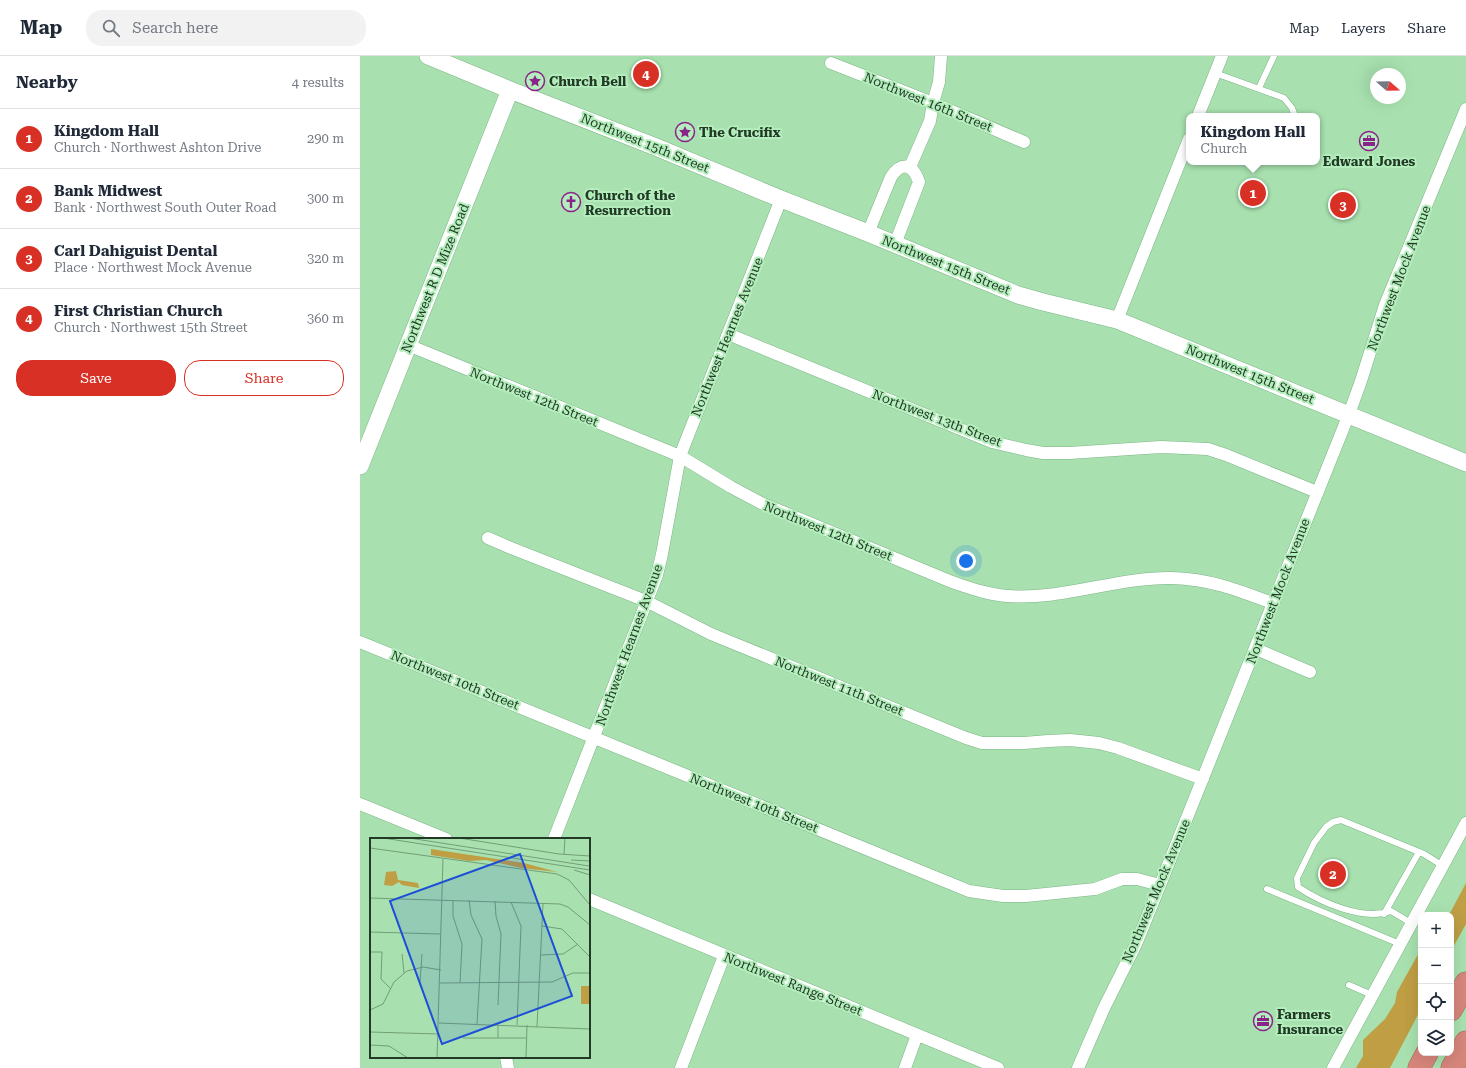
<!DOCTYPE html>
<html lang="en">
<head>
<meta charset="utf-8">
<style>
  body { margin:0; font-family:"Roboto Serif",serif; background:#f2f2f3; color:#1f2937 }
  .controls { position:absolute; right:12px; bottom:12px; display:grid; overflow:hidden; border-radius:8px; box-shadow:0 4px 16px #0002 }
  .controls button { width:36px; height:36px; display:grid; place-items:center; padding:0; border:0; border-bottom:1px solid #e0e1e3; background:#fff; color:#1f2937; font:20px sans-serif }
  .compass { position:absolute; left:1010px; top:12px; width:36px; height:36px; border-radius:50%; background:#fff; box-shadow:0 4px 16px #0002; rotate:110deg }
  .you { position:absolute; left:606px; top:505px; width:14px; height:14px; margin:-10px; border:3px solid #fff; border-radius:50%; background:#1a73e8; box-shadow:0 0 0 6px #1a73e833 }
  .badge { display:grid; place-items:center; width:26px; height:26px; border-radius:50%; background:#d93025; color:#fff; font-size:13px; font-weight:700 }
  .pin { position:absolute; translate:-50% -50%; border:2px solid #fff; box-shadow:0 1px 4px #0006 }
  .popup { position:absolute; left:826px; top:57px; width:134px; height:52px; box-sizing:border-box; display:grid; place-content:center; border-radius:8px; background:#fff; filter:drop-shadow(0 1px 3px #0005); font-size:13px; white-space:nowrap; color:#747a83 }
  .popup b { font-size:15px; color:#1f2937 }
  .popup::after { content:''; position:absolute; left:50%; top:100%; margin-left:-8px; border:8px solid transparent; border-top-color:#fff }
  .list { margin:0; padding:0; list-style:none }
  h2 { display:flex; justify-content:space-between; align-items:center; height:52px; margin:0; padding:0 16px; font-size:17px }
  h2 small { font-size:13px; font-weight:400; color:#747a83 }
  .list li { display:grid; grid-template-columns:26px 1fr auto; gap:12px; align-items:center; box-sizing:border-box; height:60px; padding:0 16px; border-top:1px solid #e0e1e3 }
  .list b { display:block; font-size:15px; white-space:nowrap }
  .list p { margin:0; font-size:13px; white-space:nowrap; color:#747a83 }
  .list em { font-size:13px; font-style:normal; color:#747a83 }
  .actions { display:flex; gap:8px; padding:12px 16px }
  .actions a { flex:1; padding:9px 0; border:1px solid #d93025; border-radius:16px; text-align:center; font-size:14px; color:#d93025 }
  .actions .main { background:#d93025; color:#fff }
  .icon { flex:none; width:22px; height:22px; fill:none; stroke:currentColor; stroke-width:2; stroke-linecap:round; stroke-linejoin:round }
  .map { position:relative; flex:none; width:1106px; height:1012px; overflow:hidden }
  header { display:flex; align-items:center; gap:24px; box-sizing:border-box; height:56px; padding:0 20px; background:#fff; border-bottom:1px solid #e0e1e3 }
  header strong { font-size:19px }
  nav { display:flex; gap:22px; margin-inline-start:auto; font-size:14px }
  .search { width:280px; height:36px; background:#f2f2f3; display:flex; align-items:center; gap:10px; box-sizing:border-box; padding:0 14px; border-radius:16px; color:#747a83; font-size:15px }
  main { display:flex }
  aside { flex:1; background:#fff }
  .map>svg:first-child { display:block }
  .green { fill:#bf9e44 }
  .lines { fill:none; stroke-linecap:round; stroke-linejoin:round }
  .lane-casing { stroke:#7db586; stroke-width:7 }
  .street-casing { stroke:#7db586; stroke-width:13 }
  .secondary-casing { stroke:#7db586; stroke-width:18 }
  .highway-casing { stroke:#976b5d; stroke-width:23 }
  .lane { stroke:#fff; stroke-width:6 }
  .street { stroke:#fff; stroke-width:12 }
  .secondary { stroke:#fff; stroke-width:17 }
  .highway { stroke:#d7867b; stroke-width:22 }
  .labels { text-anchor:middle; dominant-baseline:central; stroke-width:4; stroke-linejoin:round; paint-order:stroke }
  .poi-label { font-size:13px; font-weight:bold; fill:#213925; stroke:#b4eebc; text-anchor:start }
  .street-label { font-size:13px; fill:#213925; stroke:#b4eebc }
  .inset-road { fill:none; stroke:#729e78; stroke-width:1 }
  .view { fill:#1d4ed8; fill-opacity:0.15; stroke:#1d4ed8; stroke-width:2 }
  .inset-edge { fill:none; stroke:#213925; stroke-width:2 }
</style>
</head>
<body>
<header>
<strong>Map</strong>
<div class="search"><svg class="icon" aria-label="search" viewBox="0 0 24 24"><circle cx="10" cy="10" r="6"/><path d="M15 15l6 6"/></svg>Search here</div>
<nav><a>Map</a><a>Layers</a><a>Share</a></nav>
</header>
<main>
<aside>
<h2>Nearby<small>4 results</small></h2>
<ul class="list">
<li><span class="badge">1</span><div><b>Kingdom Hall</b><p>Church · Northwest Ashton Drive</p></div><em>290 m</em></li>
<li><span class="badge">2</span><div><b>Bank Midwest</b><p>Bank · Northwest South Outer Road</p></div><em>300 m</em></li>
<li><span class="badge">3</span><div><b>Carl Dahiguist Dental</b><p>Place · Northwest Mock Avenue</p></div><em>320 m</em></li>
<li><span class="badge">4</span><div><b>First Christian Church</b><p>Church · Northwest 15th Street</p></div><em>360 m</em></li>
</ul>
<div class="actions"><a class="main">Save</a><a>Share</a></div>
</aside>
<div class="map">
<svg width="1106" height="1012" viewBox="0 0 1106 1012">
  <rect width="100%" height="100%" fill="#a8e1af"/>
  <!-- green -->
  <path class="green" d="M 1106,827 L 1106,868 L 1091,895 L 1091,859 L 1089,859 Z
    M 1061,893 L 1061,953 L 1030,1012 L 996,1012 L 1003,1000 L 1003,984 L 1025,963 L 1035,947 L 1037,936 Z"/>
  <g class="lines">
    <!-- lane casing -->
    <g class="lane-casing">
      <path id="lane" d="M 855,17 L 924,42 L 932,52 L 935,60
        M 899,32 L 914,0
        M 907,833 L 1040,888
        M 1024,858 L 1059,796
        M 1051,867 L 1031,855 C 1003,865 962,847 938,831 L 937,822 L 954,787 L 966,771 L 973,766 L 981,764 L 1064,798 L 1083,810
        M 989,929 L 1012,939"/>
    </g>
    <!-- street casing -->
    <g class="street-casing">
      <path id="street" d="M 471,7 L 573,47 L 664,86
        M 838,60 L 862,0
        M 550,111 L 570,65 L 573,47 L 579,26 L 581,0
        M 508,177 L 531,121 C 542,105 553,108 559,126 L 535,188
        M 757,264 L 829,83
        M 368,278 L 632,386 L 666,394 L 683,397 L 709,397 L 801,391 L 848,393 L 866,399 L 957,436
        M 48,289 L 320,400 L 371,431 L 401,447 L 592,526 C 610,532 629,539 648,540 C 704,544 757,521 812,522 C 850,523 878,534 912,547
        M 128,482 L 151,492 L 286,545 L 351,578 L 606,682 L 622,687 L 664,687 L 688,685 L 710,684 L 739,687 L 758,692 L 843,723
        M 0,586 L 609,835 L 643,840 L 666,840 L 735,833 L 762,823 L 777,823 L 800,829
        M 896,593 L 950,616
        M 0,748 L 86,783
        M 194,783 L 297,519 L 302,498 L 320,400 L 421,143
        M 229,843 L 638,1012
        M 146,1001 L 148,1012
        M 321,1012 L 364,900
        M 545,1012 L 557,979
        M 718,1012 L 744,952 L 776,888 L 800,829 L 989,358 L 1001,325 L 1025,249 L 1106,53
        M 973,1012 L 1106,767"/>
    </g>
    <!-- secondary casing -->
    <g class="secondary-casing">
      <path id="secondary" d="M 68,0 L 150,34 L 296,91 L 421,143 L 508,177 L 658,239 L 683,246 L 757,264 L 1106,407
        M 0,410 L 150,34"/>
    </g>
    <!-- highway casing -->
    <g class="highway-casing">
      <path id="highway" d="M 1091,954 L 1106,927
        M 1059,1012 L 1067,997
        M 1092,1012 L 1106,986"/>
    </g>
    <!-- lane -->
    <use href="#lane" class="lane"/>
    <!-- street -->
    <use href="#street" class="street"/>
    <!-- secondary -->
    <use href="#secondary" class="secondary"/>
    <!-- highway -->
    <use href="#highway" class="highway"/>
  </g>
  <!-- icons -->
  <defs>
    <g id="sight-ring" transform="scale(1)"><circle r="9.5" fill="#b4eebc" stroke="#8b248a" stroke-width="1.5"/><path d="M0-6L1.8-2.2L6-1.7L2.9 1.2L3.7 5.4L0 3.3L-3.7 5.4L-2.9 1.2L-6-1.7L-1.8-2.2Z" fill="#8b248a"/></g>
    <g id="office-ring" transform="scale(1)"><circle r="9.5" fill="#b4eebc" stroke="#8b248a" stroke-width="1.5"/><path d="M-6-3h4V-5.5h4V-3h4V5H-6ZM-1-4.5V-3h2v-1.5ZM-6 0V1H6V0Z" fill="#8b248a"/></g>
    <g id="church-ring" transform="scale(1)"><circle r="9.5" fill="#b4eebc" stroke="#8b248a" stroke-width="1.5"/><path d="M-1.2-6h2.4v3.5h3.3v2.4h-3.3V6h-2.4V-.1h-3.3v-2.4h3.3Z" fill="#8b248a"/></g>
  </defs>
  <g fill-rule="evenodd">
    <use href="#sight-ring" x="175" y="25"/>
    <use href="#sight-ring" x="325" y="76"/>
    <use href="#office-ring" x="1009" y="85"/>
    <use href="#church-ring" x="211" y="146"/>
    <use href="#office-ring" x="903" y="965"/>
  </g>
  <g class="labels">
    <!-- poi labels -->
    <g class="poi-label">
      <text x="189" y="25">Church Bell</text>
      <text x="339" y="76">The Crucifix</text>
      <text x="1009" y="105" text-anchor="middle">Edward Jones</text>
      <text x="225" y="139">Church of the<tspan x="225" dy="15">Resurrection</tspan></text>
      <text x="917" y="958">Farmers<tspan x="917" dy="15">Insurance</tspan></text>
    </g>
    <!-- street labels -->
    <g class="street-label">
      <text transform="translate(568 46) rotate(22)">Northwest 16th Street</text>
      <text transform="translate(285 87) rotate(22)">Northwest 15th Street</text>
      <text transform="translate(586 209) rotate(22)">Northwest 15th Street</text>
      <text transform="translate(75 222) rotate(-68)">Northwest R D Mize Road</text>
      <text transform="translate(1039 222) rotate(-69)">Northwest Mock Avenue</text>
      <text transform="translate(367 281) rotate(-68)">Northwest Hearnes Avenue</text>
      <text transform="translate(890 318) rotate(22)">Northwest 15th Street</text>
      <text transform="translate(174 341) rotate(22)">Northwest 12th Street</text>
      <text transform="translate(577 362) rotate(21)">Northwest 13th Street</text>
      <text transform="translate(468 475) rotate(22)">Northwest 12th Street</text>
      <text transform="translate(918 535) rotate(-69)">Northwest Mock Avenue</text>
      <text transform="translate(269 589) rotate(-70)">Northwest Hearnes Avenue</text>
      <text transform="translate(95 624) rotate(22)">Northwest 10th Street</text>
      <text transform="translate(479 630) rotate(22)">Northwest 11th Street</text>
      <text transform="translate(394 747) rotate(22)">Northwest 10th Street</text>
      <text transform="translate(796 835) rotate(-67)">Northwest Mock Avenue</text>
      <text transform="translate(433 928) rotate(22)">Northwest Range Street</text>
    </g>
  </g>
  <!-- overview -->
  <g transform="translate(10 782)">
    <rect width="220" height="220" fill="#a8e1af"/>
    <path d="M 61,11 L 154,25 L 187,34 L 151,30 L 116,22 L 99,23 L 61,17 ZM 26,33 L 28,42 L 48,45 L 49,50 L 32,47 L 29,44 L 22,48 L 14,47 L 16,34 ZM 211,148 L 219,148 L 219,166 L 211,166 Z" fill="#bf9e44"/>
    <path class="inset-road" d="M 13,0 L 220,32M 39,0 L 219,28M 89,0 L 189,16 L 220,18M 0,10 L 187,36 L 199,42 L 220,67M 194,16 L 195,0M 201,22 L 220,23M 204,32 L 220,37M 0,60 L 190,66 L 198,69 L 220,87M 83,62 L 83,78 L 92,106 L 90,145M 99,62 L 101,77 L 112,101 L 107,186M 125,63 L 126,78 L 131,96 L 128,167M 141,64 L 151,88 L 147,187M 172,88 L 192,91 L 220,119M 0,94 L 70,96M 0,114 L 12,114 L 11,141 L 21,151M 32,116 L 34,135M 171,117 L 193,116 L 208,106M 50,145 L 52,116M 70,145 L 182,144 L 203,135 L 220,135M 0,172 L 13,166 L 24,144 L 37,133 L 53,129 L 71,132M 69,185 L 220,191M 167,189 L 173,66M 0,194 L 69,196M 93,200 L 156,200M 128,200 L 128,186M 0,207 L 19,208 L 38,220M 67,220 L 73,21M 156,220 L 157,187"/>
    <path class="view" d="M 150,16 L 202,158 L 72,206 L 20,63 Z"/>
    <rect width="220" height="220" class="inset-edge"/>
  </g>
</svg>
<div class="controls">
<button>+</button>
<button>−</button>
<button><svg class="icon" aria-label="locate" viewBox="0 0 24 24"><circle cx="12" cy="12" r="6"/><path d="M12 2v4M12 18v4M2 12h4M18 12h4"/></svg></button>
<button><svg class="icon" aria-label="layers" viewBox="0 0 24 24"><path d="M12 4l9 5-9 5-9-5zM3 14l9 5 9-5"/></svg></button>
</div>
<svg class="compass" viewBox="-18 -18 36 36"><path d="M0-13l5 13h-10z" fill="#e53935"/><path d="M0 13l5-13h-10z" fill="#747a83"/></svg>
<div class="you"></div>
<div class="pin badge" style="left:893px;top:137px">1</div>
<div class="popup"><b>Kingdom Hall</b>Church</div>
<div class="pin badge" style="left:973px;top:818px">2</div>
<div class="pin badge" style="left:983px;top:149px">3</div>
<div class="pin badge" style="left:286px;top:18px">4</div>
</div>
</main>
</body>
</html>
